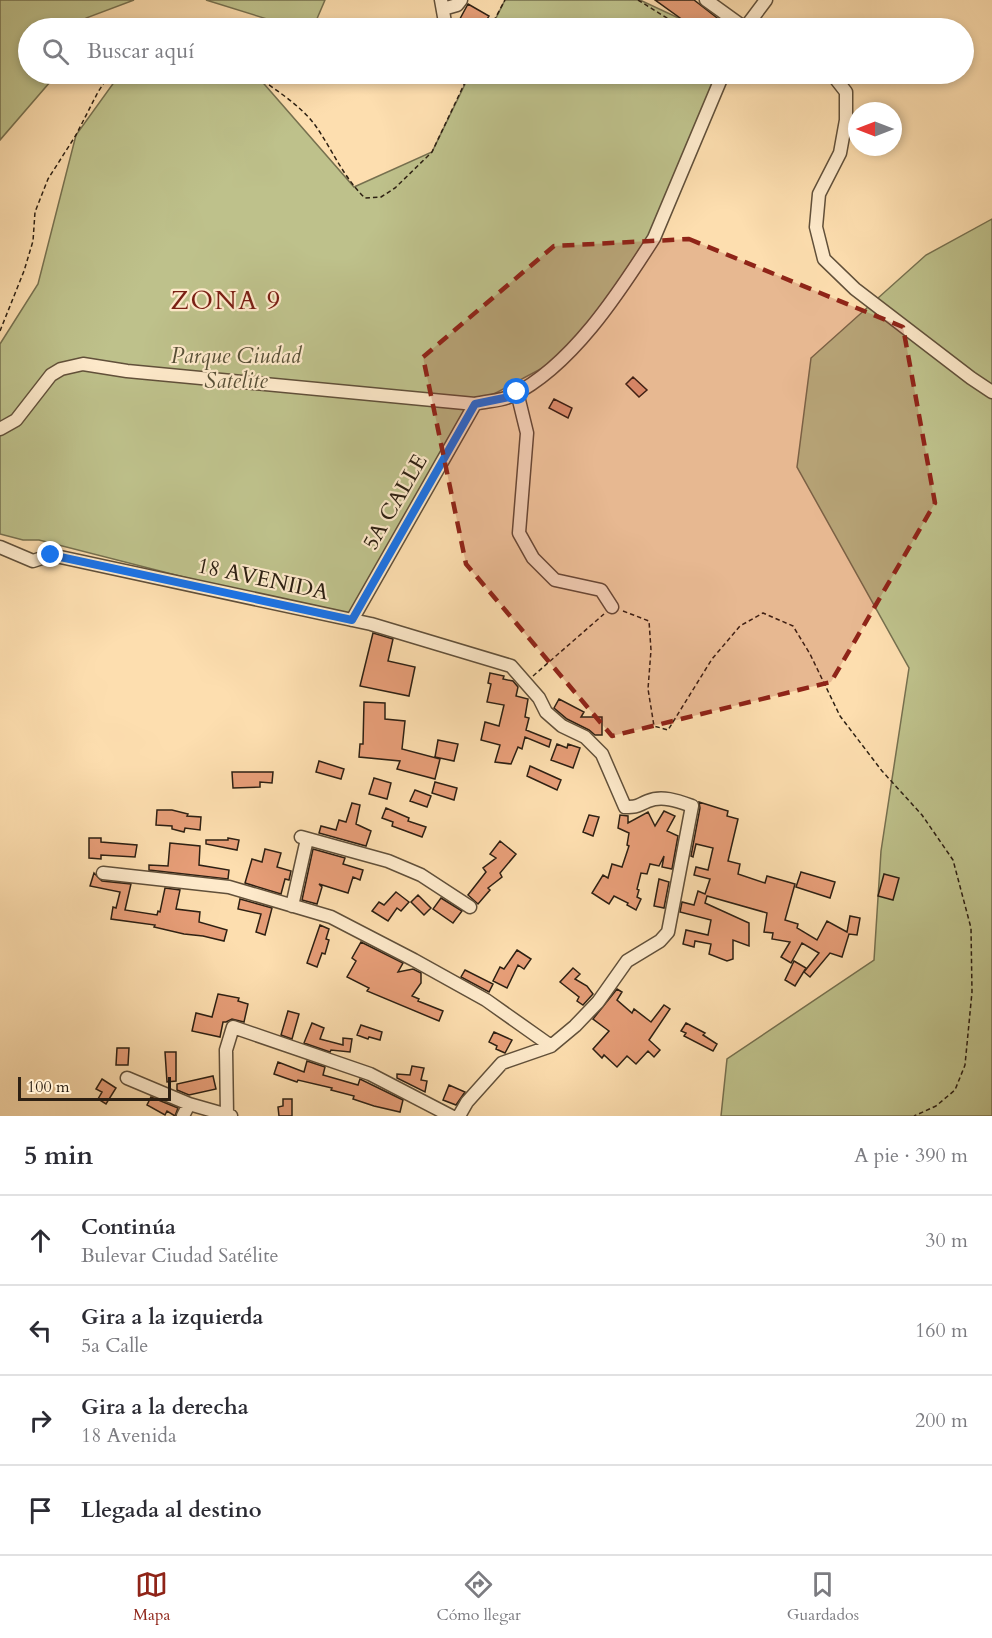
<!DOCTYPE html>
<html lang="es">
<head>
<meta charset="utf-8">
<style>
  body { margin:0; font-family:Cardo,serif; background:#f2f2f3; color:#2b2b33 }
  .compass { position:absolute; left:848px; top:102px; width:54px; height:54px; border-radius:50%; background:#fff; box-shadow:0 3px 9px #0003; rotate:270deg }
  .scale { position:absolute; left:18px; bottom:15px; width:153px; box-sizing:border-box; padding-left:6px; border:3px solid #2d2013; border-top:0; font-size:16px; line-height:21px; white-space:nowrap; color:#2d2013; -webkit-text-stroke:4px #feeacb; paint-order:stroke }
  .stop { position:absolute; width:18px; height:18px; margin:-14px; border:4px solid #1a73e8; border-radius:50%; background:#fff }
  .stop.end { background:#1a73e8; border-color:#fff; box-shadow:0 2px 6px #0008 }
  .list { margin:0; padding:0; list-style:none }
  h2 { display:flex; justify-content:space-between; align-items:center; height:78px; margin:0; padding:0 24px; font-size:26px }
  h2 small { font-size:20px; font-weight:400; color:#7c7c81 }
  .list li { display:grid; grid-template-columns:39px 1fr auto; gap:18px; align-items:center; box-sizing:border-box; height:90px; padding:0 24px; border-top:2px solid #e1e1e2 }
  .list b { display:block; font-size:22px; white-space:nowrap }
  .list p { margin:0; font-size:20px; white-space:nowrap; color:#7c7c81 }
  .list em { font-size:20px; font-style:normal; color:#7c7c81 }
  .icon { flex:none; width:33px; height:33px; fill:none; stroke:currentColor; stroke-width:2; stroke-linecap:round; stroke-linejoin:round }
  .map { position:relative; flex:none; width:992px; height:1116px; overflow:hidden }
  .search { position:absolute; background:#fff; box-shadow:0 3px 9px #0003; left:18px; right:18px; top:18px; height:66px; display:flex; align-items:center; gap:15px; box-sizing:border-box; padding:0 21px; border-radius:33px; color:#7c7c81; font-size:22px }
  .sheet { height:438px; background:#fff }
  nav { display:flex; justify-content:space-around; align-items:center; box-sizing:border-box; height:84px; border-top:2px solid #e1e1e2; background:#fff; font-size:16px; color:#7c7c81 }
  nav a { display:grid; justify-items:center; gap:3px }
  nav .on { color:#8f2418 }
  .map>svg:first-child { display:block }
  .green { fill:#bec18b; stroke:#76704f; stroke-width:1.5 }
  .building { fill:#e79e78; stroke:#2d2013; stroke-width:1.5 }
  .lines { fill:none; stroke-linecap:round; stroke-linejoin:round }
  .minor-casing { stroke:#61503a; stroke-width:15 }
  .path { stroke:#2d2013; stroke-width:1.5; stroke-dasharray:4.5 3; stroke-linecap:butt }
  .minor { stroke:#feeacb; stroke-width:12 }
  .route { stroke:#1a73e8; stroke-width:8 }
  .marked { fill:#8f2418; fill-opacity:0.2; stroke:#8f2418; stroke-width:4.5; stroke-dasharray:12 8; stroke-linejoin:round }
  .labels { text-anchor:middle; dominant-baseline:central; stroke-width:4.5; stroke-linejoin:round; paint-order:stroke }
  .park-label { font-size:22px; font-style:italic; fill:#585037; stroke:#feeacb }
  .street-label { font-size:22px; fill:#2d2013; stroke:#feeacb }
  .quarter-label { font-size:26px; letter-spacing:1.5px; fill:#7a1f14; stroke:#feeacb }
</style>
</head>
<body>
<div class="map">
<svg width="992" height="1116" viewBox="0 0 992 1116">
  <rect width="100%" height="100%" fill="#fddeaf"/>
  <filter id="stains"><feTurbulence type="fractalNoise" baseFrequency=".00333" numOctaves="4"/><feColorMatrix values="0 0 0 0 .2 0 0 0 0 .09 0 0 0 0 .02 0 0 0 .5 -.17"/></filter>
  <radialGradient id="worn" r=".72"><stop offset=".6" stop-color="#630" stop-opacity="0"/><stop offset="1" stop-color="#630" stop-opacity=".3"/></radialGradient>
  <!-- green -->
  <path class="green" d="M 0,0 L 134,0 L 86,18 L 80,28 L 28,28 L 28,74 L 54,74 L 50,82 L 0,140 Z
    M 206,0 L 325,0 L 313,28 L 296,28 Z
    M 505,0 L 640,0 L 700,28 L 491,28 Z
    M 120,74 L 241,74 L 258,77 L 354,187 L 432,152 L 470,74 L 722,74 L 645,252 L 565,356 L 475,404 L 352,620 L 39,540 L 23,540 L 0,534 L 0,344 L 38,284 L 76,135 Z
    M 992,219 L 992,1116 L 721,1116 L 727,1059 L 874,960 L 881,851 L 909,668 L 797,467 L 811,358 L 926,255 Z"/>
  <!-- building -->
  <path class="building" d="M 655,0 L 694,0 L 730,28 L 694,28 Z
    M 468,4 L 489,16 L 482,28 L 455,28 Z
    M 633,377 L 647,390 L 639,397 L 626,384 Z
    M 554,399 L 572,408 L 568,418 L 549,408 Z
    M 373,633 L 393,639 L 388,661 L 415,667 L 409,696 L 360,686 Z
    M 490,673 L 504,676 L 503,679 L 513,681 L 518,687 L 516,696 L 528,699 L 525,717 L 529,718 L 526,730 L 551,740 L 549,747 L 525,737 L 522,749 L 518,747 L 511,764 L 495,762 L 500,745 L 481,740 L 485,722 L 499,726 L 504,705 L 487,702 L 491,684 L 488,683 Z
    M 559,699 L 584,712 L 581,717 L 602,717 L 602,735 L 595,735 L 589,730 L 567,719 L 554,708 Z
    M 364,702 L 385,703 L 385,719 L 405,721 L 402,749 L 440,759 L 435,779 L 397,769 L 400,761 L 359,757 L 360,744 L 363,744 Z
    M 438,740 L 458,744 L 454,761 L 435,757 Z
    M 557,744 L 567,748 L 568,744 L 580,748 L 573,768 L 551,760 Z
    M 319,761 L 344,769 L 341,779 L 316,772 Z
    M 530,766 L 561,780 L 557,790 L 527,776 Z
    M 232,772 L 273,772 L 272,783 L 260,782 L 260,787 L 233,788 Z
    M 374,778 L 391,783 L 387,799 L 369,794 Z
    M 435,782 L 457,788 L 454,800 L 432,793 Z
    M 415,790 L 431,796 L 427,807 L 410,801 Z
    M 699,802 L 728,811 L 727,816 L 738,819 L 728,861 L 740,864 L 738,874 L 765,883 L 767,876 L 795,884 L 785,920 L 798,924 L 797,928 L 817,940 L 827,921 L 847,932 L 850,916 L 860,918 L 857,935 L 849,934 L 842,957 L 830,953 L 810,977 L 804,972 L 819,953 L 802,943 L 791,963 L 781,957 L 790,942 L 772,939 L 773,933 L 764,932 L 767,913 L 707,896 L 705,903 L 749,923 L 749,946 L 733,940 L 733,959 L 727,961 L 709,954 L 711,944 L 695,941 L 694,947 L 683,944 L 686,930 L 708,935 L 711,920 L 680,912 L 682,902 L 694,905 L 698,891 L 705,894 L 710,879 L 694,875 L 696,867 L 708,870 L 713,848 L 696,844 L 693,857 L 691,856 L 700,808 Z
    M 352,803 L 360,805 L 356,824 L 371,831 L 366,846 L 319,833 L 321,826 L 336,830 L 339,820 L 346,822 Z
    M 386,808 L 409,818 L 408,821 L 426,827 L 422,837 L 392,826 L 393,822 L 382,818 Z
    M 157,810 L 172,810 L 188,814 L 187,816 L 201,817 L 200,830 L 185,828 L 184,832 L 172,829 L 172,826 L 156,825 Z
    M 664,811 L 675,816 L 667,831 L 678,836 L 672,869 L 662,867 L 664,856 L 659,866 L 650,864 L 647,874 L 641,873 L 637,889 L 639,890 L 637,897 L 641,899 L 636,910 L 627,905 L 628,903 L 614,896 L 609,904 L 592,893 L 603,875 L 608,878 L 612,864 L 622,867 L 629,846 L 627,845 L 629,833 L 618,828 L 620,815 L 628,816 L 628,823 L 648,812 L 655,826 Z
    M 589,815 L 599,817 L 593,836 L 583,832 Z
    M 89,838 L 101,838 L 101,842 L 137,845 L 135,857 L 101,855 L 101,859 L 89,858 Z
    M 228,838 L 239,840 L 237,850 L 206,844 L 206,840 L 228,840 Z
    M 500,841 L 516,854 L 500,873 L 502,877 L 488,888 L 490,890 L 478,904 L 468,895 L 486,872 L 483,868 L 496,858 L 490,854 Z
    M 170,843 L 200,846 L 199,865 L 229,870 L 228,879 L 149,870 L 149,865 L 168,866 Z
    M 265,849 L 281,853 L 277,867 L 291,871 L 289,880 L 285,879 L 281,894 L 245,883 L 252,859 L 262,862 Z
    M 313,849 L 345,858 L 343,864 L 363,870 L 360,880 L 353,877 L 348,893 L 319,884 L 322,887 L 317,904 L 302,900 Z
    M 801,872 L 835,882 L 830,898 L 796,887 Z
    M 94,873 L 102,881 L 131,884 L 125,910 L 157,915 L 158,911 L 160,912 L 165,888 L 180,890 L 176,909 L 200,912 L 199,922 L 227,930 L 224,941 L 203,936 L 184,934 L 154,927 L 155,925 L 111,919 L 113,907 L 116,908 L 120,892 L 90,886 Z
    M 884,874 L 899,878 L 893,900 L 878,896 Z
    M 659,879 L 669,882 L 664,908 L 654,906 Z
    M 396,892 L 409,902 L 401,911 L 397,908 L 388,921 L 372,911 L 379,902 L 384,905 Z
    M 418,895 L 431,908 L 424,915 L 411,902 Z
    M 441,898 L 462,911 L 453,923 L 433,909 Z
    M 240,899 L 272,908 L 265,935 L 256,932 L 261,914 L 238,909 Z
    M 320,925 L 329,929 L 326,939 L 329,940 L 325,954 L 322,953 L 317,967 L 307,963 Z
    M 361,942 L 403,963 L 398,972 L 413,969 L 421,973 L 421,983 L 412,996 L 419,999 L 418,1001 L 443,1011 L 439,1021 L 367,991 L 369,988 L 347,977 L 356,961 L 352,958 Z
    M 517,950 L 531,959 L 524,969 L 518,965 L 507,988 L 493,981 L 500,967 L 504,969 Z
    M 794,961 L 806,968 L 795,986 L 785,980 Z
    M 573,968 L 580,974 L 575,979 L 587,986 L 593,994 L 583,1005 L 577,1001 L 579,997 L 560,982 Z
    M 465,970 L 493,984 L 489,992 L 461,977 Z
    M 617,989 L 622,992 L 617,1000 L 632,1013 L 634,1009 L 651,1022 L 664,1005 L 670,1009 L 649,1040 L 660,1050 L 654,1057 L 648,1051 L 636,1064 L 627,1056 L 617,1067 L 604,1055 L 602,1058 L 593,1049 L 609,1031 L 593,1019 Z
    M 218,994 L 239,998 L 238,1001 L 248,1004 L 244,1022 L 232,1019 L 226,1022 L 223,1022 L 220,1037 L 192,1031 L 196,1013 L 212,1017 Z
    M 288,1011 L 299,1014 L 292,1039 L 281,1035 Z
    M 312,1023 L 324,1028 L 320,1039 L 343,1045 L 343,1038 L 352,1039 L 350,1052 L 331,1050 L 330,1052 L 304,1043 Z
    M 686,1023 L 705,1033 L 703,1035 L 717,1044 L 713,1051 L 684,1036 L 686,1033 L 681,1031 Z
    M 361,1025 L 382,1032 L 380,1040 L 369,1037 L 368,1039 L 357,1035 Z
    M 494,1032 L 512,1040 L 505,1053 L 496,1049 L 497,1046 L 489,1042 Z
    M 117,1048 L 129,1048 L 128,1065 L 116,1065 Z
    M 165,1052 L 176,1052 L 176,1081 L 167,1082 Z
    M 307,1061 L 325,1067 L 323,1075 L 358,1085 L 360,1079 L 403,1100 L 400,1112 L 374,1106 L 353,1099 L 354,1096 L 331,1090 L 332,1088 L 298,1080 L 297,1082 L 274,1074 L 278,1062 L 304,1072 Z
    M 412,1066 L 424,1068 L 421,1080 L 427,1081 L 425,1092 L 397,1078 L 397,1074 L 410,1075 Z
    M 213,1076 L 216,1089 L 189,1095 L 177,1090 L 177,1084 Z
    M 102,1079 L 116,1088 L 106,1104 L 98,1099 L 102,1092 L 96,1089 Z
    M 449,1085 L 465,1092 L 456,1105 L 443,1100 Z
    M 151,1097 L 178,1108 L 175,1116 L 167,1111 L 165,1115 L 147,1105 Z
    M 283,1099 L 292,1099 L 292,1116 L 279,1116 L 278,1107 L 283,1106 Z"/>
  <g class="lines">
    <!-- minor casing -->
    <g class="minor-casing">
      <path id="minor" d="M 441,0 L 446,28
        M 706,0 L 745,28
        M 443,9 L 457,5 L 461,0
        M 745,28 L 766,0
        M 832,74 L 846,92 L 846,120 L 840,153 L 819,194 L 816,227 L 824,259 L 855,289 L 971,378 L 992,392
        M 517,392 L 527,433 L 519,533 L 533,558 L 555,580 L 601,590 L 612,607
        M 0,429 L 16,420 L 51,375 L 61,369 L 83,364 L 127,371 L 475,404 C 486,401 501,401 511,396 C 571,367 619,293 654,238 L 723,74
        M 0,547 L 33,561 L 51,555 L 371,624 L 511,666 L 539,698 L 546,712 L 562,726 L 585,737 L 602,754 L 625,807 C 639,807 636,806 648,801 C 662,795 678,801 692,806 L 668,932 L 660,941 L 627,961 L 598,1002 L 575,1026 L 551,1046 L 502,1063 L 467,1102 L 459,1116
        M 352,620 L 475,404
        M 301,837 L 388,861 L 421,875 L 470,907
        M 103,873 L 229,887 L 331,917 L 414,960 L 486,1000 L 551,1046
        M 292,906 L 307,839
        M 127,1078 L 189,1104 L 231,1116
        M 227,1115 L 226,1050 L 233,1027 L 370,1074 L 451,1116
        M 183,1116 L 189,1104"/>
    </g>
    <!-- path -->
    <path class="path" d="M 638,0 L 683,28
      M 490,28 L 505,0
      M 250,74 L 258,77 C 277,91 300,105 315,125 C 332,149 343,177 365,198 L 381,197 L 395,188 L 432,152 L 469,74
      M 0,331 L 24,271 L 33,241 L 35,212 L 48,179 L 76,135 L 98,92 L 110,74
      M 623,611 L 649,621 L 651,650 L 648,689 L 654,726 L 668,730 L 712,659 L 740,626 L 763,613 L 793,626 L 810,654 L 840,716 L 882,771 L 922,815 L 953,860 L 971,928 L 972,992 L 965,1065 L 955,1090 L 936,1106 L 914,1116
      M 533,676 L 604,614"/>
    <!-- minor -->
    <use href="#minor" class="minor"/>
  </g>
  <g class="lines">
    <!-- route -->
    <path class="route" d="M 51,555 L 352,620 L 475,404 L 509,397 L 517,392"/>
  </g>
  <!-- marked area -->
  <path class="marked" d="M 689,239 L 903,327 L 935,503 L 831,682 L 612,736 L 466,564 L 423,357 L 554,246 Z"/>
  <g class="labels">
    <!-- park labels -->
    <g class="park-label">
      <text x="236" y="356">Parque Ciudad<tspan x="236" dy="25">Satelite</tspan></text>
    </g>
    <!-- street labels -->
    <g class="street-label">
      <text transform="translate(395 502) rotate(-60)">5A CALLE</text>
      <text transform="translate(263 579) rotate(12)">18 AVENIDA</text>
    </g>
    <!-- quarter labels -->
    <g class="quarter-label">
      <text x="226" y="300">ZONA 9</text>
    </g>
  </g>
  <rect width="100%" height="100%" filter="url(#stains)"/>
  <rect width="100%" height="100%" fill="url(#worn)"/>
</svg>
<svg class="compass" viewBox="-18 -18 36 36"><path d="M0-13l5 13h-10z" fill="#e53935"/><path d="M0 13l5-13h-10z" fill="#7c7c81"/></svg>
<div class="scale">100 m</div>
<div class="stop" style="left:517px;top:392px"></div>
<div class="stop end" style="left:51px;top:555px"></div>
<div class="search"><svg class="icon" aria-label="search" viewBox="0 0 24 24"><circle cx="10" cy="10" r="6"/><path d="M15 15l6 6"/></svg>Buscar aquí</div>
</div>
<section class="sheet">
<h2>5 min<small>A pie · 390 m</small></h2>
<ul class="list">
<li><svg class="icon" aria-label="ahead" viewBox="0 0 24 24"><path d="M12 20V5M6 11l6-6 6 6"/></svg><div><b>Continúa</b><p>Bulevar Ciudad Satélite</p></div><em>30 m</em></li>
<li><svg class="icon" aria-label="left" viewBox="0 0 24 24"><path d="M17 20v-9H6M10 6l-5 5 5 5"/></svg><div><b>Gira a la izquierda</b><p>5a Calle</p></div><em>160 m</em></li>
<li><svg class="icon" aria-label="right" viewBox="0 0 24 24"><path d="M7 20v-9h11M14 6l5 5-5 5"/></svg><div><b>Gira a la derecha</b><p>18 Avenida</p></div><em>200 m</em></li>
<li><svg class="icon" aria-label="arrive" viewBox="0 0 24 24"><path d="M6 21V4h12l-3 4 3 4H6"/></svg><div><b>Llegada al destino</b></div></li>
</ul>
</section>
<nav>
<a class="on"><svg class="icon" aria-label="map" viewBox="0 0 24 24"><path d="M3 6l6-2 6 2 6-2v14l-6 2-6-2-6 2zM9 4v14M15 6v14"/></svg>Mapa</a>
<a><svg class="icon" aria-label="directions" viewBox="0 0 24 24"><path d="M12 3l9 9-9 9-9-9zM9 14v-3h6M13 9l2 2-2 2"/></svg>Cómo llegar</a>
<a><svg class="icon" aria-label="saved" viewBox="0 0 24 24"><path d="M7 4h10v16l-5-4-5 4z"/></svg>Guardados</a>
</nav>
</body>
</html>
